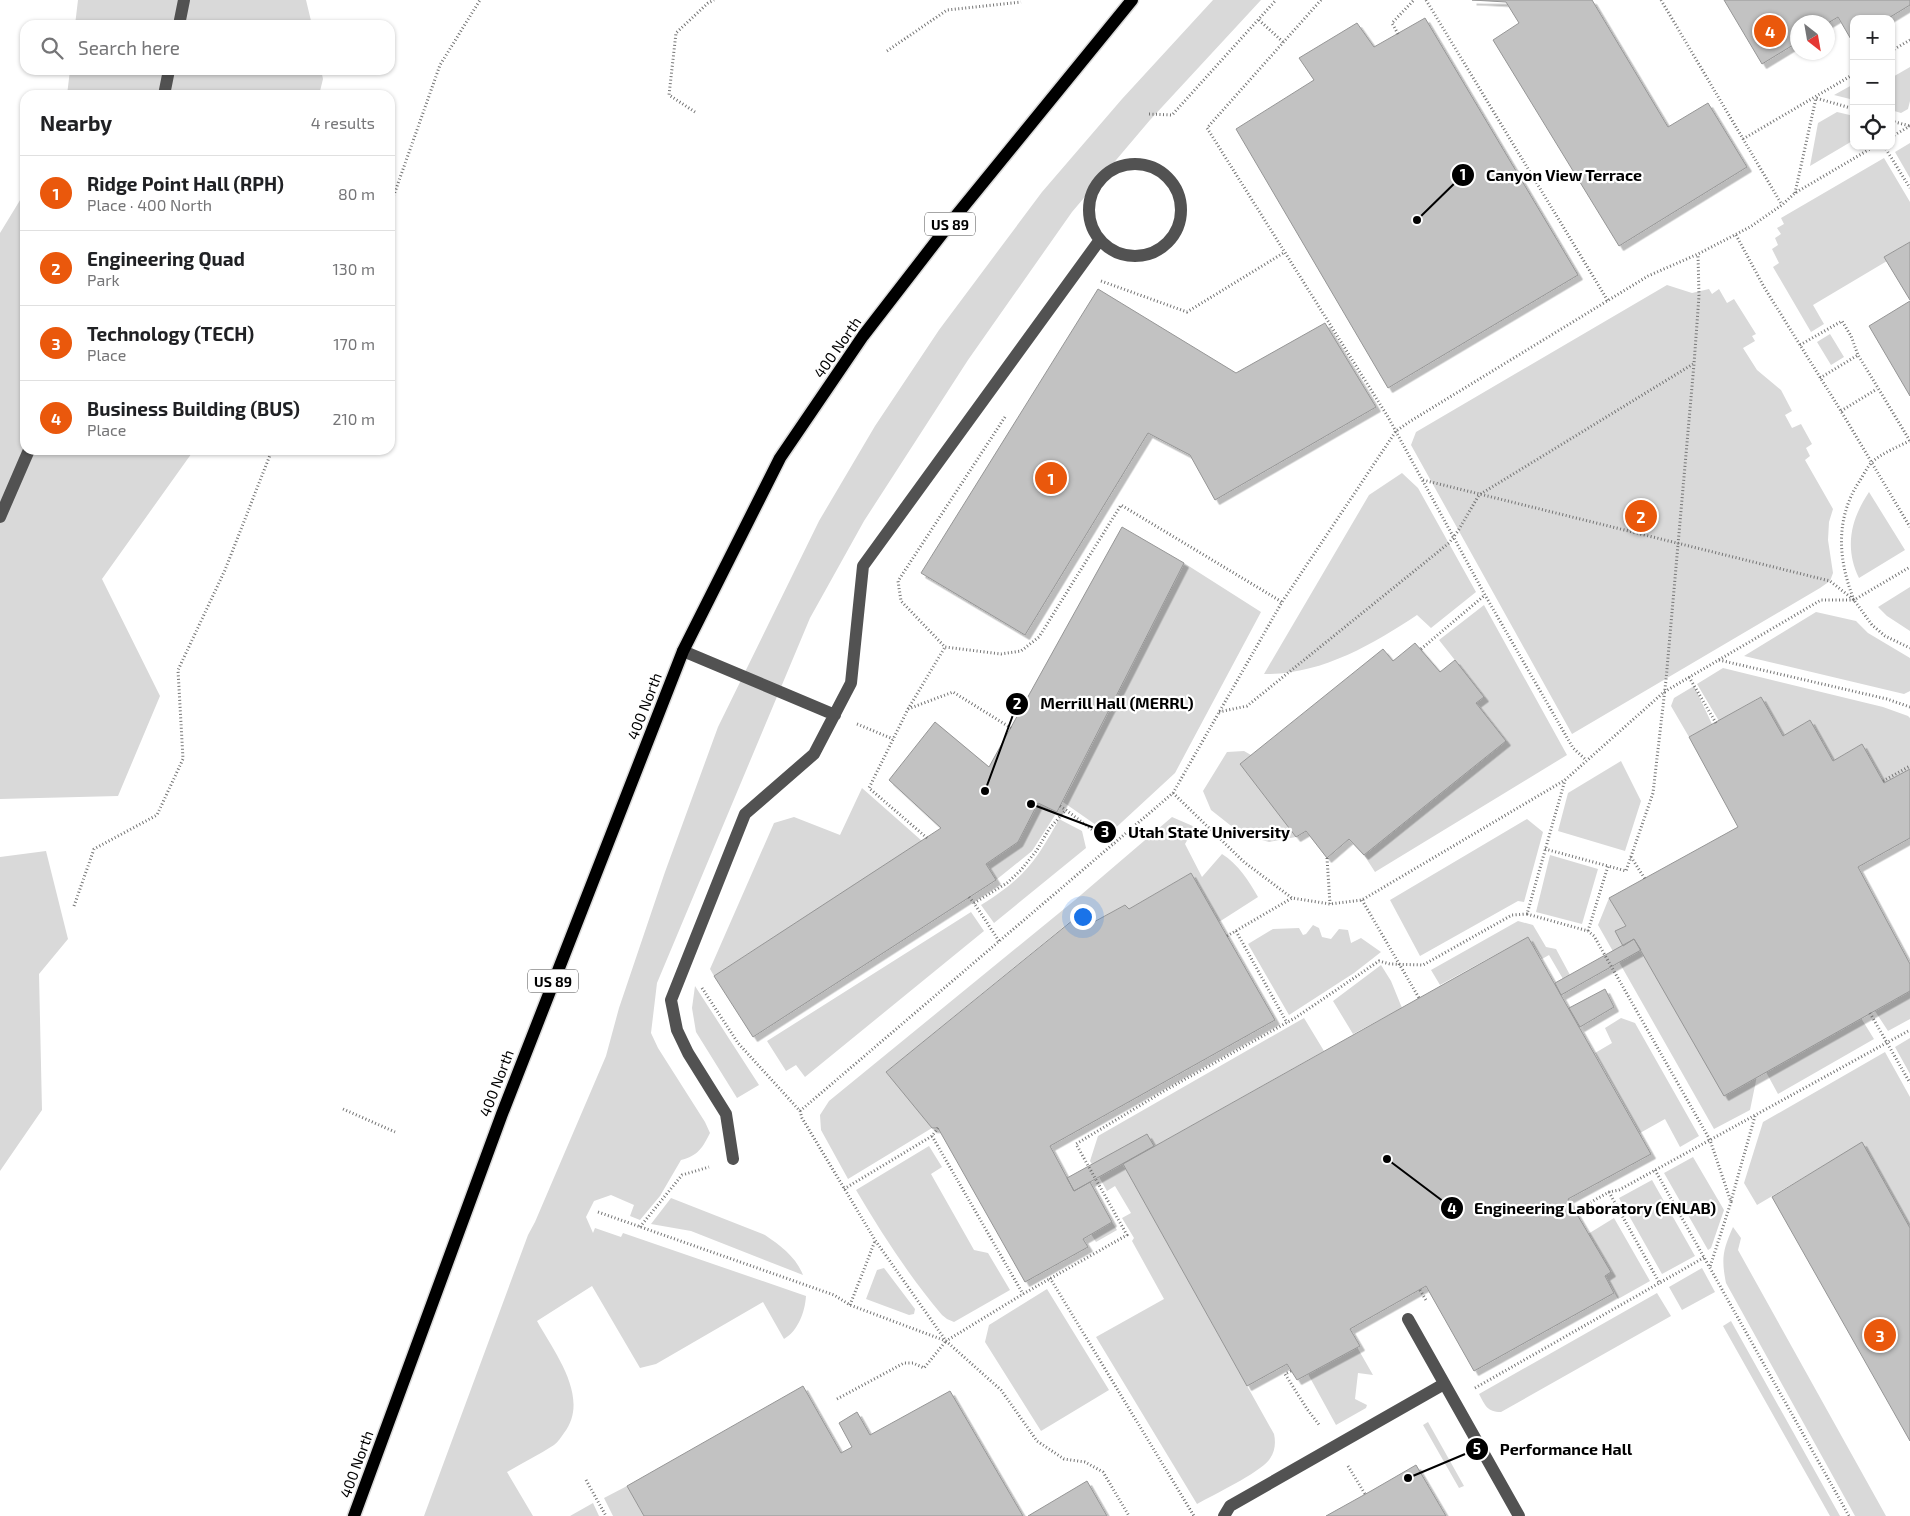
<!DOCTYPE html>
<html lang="en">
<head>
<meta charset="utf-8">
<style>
  body { margin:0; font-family:"Exo 2",sans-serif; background:#f2f2f2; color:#202124 }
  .controls { position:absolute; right:15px; top:15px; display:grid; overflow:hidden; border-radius:10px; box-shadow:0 1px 4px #0004 }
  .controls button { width:45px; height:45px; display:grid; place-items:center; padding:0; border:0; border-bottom:1px solid #e0e0e0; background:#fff; color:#202124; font:25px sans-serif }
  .compass { position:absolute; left:1790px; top:15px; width:45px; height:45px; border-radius:50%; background:#fff; box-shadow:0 1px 4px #0004; rotate:149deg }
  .you { position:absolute; left:1082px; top:916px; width:18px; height:18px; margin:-12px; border:4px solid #fff; border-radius:50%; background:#1a73e8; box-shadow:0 0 0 8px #1a73e833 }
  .badge { display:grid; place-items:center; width:32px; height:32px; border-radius:50%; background:#ea580c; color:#fff; font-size:16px; font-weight:700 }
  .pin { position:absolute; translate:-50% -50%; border:2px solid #fff; box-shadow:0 1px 5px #0006 }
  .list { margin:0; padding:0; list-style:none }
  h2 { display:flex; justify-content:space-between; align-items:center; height:65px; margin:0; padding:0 20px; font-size:21px }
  h2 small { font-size:16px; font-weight:400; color:#757577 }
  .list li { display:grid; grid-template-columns:32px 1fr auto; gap:15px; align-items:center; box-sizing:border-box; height:75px; padding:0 20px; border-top:1px solid #e0e0e0 }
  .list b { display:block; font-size:19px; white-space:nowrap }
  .list p { margin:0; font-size:16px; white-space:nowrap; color:#757577 }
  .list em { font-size:16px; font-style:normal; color:#757577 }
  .icon { flex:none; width:28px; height:28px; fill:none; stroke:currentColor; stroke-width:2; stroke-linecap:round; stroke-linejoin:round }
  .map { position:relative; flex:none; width:1910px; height:1516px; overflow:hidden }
  .search { position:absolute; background:#fff; box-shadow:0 1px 4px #0004; left:20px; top:20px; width:375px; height:55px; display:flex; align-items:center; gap:12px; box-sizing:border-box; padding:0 18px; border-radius:15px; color:#757577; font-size:19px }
  .panel { position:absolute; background:#fff; box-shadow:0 1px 4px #0004; left:20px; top:90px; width:375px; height:365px; border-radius:15px }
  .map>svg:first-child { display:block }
  .green { fill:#d9d9d9 }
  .building { fill:#c2c2c2; stroke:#969696; filter:url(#shadow) }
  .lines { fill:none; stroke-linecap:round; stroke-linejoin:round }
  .major-casing { stroke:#dbdbdb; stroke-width:15 }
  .path { stroke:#747474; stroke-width:3; stroke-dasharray:1 2.5; stroke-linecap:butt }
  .minor { stroke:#525252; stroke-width:12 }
  .major { stroke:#000; stroke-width:12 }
  .labels { text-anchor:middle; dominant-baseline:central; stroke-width:4.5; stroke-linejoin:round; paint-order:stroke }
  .shield { fill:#fff; stroke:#4c4c4c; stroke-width:1 }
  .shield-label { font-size:14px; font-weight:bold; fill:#000 }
  .street-label { font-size:15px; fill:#000; stroke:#fff }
  .leader { fill:none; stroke:#000; stroke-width:2 }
  .callout-dot { fill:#000; stroke:#fff; stroke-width:2 }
  .mark-label { font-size:15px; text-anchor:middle; font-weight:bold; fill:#fff }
  .callout-label { font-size:16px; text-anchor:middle; font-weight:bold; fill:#000; stroke:#fff; stroke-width:4.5; stroke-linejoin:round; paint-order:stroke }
</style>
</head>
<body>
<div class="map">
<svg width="1910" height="1516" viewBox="0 0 1910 1516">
  <defs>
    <filter id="shadow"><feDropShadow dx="4.5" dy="4.5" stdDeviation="0" flood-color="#0004"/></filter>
  </defs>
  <rect width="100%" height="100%" fill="#fff"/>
  <!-- green -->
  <path class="green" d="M 78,0 L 306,0 L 312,25 L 75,25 Z
    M 1213,0 L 1261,0 L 1150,120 L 1072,212 L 968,360 L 864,521 L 810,618 L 657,983 L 651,1033 L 658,1048 L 705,1122 L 710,1133 C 703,1147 698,1156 681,1160 L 660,1196 L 640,1220 L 630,1216 L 634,1205 L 611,1195 L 594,1201 L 586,1217 L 593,1233 L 595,1228 L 621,1237 L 623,1233 L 806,1296 C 805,1312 798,1331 784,1339 L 763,1302 L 656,1364 L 640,1368 L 592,1286 L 537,1321 C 554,1352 591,1398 564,1433 C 561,1437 558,1442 554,1445 C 539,1455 522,1463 507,1472 L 533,1516 L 424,1516 L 528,1235 L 535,1222 L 606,1056 L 619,1008 L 665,872 L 718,727 L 819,521 L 875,426 L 939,330 L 1042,192 L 1122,99 Z
    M 1910,67 L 1910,101 L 1908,109 L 1901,113 L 1891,110 L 1891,78 Z
    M 70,70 L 321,70 L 323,79 L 319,95 L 67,95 Z
    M 1852,85 L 1854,85 L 1854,100 L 1834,95 Z
    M 1837,112 L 1854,116 L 1854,140 L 1810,166 L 1818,123 Z
    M 1910,143 L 1910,178 L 1895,152 Z
    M 1884,158 L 1910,202 L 1910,242 L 1884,257 L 1887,261 L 1813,305 L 1824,324 L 1811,332 L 1773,267 L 1779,263 L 1772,249 L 1778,245 L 1775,238 L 1781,234 L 1777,228 L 1784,224 L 1781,218 Z
    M 25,192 L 25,450 L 194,450 L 102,579 L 160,696 L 118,796 L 0,799 L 0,233 Z
    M 1667,285 L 1692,293 L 1709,289 L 1712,294 L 1719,289 L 1727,303 L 1734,299 L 1756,334 L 1752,336 L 1755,341 L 1743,348 L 1757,370 L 1781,390 L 1792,411 L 1785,415 L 1792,428 L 1801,424 L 1812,444 L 1806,448 L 1810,456 L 1805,460 L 1833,509 L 1829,522 L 1828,540 L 1833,573 L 1830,581 L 1820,588 L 1572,734 L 1411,445 L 1416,432 Z
    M 1830,334 L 1844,357 L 1831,365 L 1817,342 Z
    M 1402,473 L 1418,488 L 1476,592 L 1431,628 L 1417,615 C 1372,645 1320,675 1264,674 L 1369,495 Z
    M 1869,492 L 1905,550 L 1859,578 C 1844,547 1851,519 1869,492 Z
    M 1184,563 L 1261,612 L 1175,773 L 1109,834 L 1063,802 Z
    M 1910,587 L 1910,631 L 1887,616 L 1878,607 Z
    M 1484,605 L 1567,755 L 1375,872 L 1364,855 L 1506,741 L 1476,703 L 1484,697 L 1439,640 Z
    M 1816,612 L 1856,621 L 1868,633 L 1910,658 L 1910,691 L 1904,694 L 1744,656 Z
    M 1723,668 L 1883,707 L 1908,716 L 1910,718 L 1910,769 L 1884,783 L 1862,744 L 1833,761 L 1810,720 L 1783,736 L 1760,697 L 1719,721 L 1697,684 Z
    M 1694,686 L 1712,724 L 1689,737 L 1671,706 L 1674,698 Z
    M 1244,751 L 1251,755 L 1240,764 L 1296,837 L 1269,842 L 1248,836 L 1230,825 L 1211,810 L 1203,791 L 1227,752 Z
    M 1621,761 L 1641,801 L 1625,851 L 1558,831 L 1568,793 Z
    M 862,788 L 922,841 L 714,976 L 710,969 L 774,823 L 794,817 L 840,835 Z
    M 1038,803 L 1057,812 L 1032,851 L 996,880 L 986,864 L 1018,842 Z
    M 1172,817 L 1195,827 L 1185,844 L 1202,877 L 1222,854 C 1238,864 1249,881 1258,897 L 1219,922 L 1191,873 L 1129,909 L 1125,905 L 1092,923 L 1083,911 L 886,1072 L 932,1128 L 848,1179 L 821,1130 L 820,1115 L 829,1101 L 1075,900 Z
    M 1059,819 L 1082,831 L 1086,848 L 994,923 L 981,905 C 1023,879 1036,862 1059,819 Z
    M 1527,819 L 1543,832 L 1524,902 L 1518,901 L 1420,956 L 1390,900 Z
    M 46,851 L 68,939 L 39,974 L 42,1110 L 0,1171 L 0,857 Z
    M 1550,855 L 1598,869 L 1582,924 L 1536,912 Z
    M 1609,898 L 1626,926 L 1616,932 L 1634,939 L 1757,1076 L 1750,1110 L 1714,1129 L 1598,925 Z
    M 971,912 L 984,931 L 805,1077 L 796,1065 L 786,1071 L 767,1041 Z
    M 1518,921 L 1533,925 L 1546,947 L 1556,949 L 1570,975 L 1563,979 L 1549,955 L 1542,959 L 1528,937 L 1440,985 L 1431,970 Z
    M 1313,925 L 1319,928 L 1322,937 L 1331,939 L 1339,929 L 1348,930 L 1351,943 L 1361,938 L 1381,952 L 1354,973 L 1289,1015 L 1248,944 L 1273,929 L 1299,928 L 1303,935 L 1306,934 Z
    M 1381,965 L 1391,981 L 1402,1008 L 1353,1034 L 1333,1001 Z
    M 695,986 L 759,1085 L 737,1098 L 696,1032 L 692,1008 Z
    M 1910,991 L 1910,1019 L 1888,1031 L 1875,1011 Z
    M 1304,1018 L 1324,1051 L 1123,1164 L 1274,1434 C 1276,1443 1275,1452 1269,1460 C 1259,1473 1213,1495 1197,1504 L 1096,1337 L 1164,1299 L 1132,1241 L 1134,1238 L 1122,1218 L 1131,1213 L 1115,1186 L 1107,1191 L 1090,1161 L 1098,1136 Z
    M 1621,1018 L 1635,1023 L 1699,1136 L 1680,1147 L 1665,1119 L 1640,1133 L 1595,1053 L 1612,1043 L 1605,1028 Z
    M 1861,1018 L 1874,1039 L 1778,1094 L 1766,1072 Z
    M 1910,1038 L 1910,1074 L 1895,1047 Z
    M 1885,1052 L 1910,1097 L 1910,1228 L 1862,1143 L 1757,1205 L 1744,1183 L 1763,1122 Z
    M 929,1146 L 942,1167 L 931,1174 L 974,1250 L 988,1253 L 1010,1290 L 954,1322 L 947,1319 L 942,1315 C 909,1276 882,1234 856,1190 Z
    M 1693,1157 L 1724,1210 L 1711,1248 L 1708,1250 L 1664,1173 Z
    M 1652,1180 L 1695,1256 L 1662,1274 L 1619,1198 Z
    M 671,1198 L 765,1235 C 781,1246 796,1257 803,1275 L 691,1231 L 651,1224 Z
    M 1614,1218 L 1650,1281 L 1618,1299 L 1605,1276 L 1610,1272 L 1588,1234 Z
    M 1112,1222 L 1117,1230 L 1096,1242 L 1091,1234 Z
    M 1733,1227 L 1741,1238 L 1738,1250 L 1886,1516 L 1855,1516 L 1726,1283 C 1721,1258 1723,1250 1733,1227 Z
    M 884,1268 L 915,1309 L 914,1314 L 909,1315 L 866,1299 L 877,1270 Z
    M 1702,1268 L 1715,1292 L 1682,1310 L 1669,1287 Z
    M 1047,1289 L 1109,1390 L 1041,1431 L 985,1342 L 989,1325 Z
    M 1657,1293 L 1671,1316 L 1501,1412 C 1487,1412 1485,1405 1479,1394 Z
    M 1731,1321 L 1840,1516 L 1830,1516 L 1723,1326 Z
    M 1357,1347 L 1373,1375 L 1358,1373 L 1355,1399 L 1367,1405 L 1366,1408 L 1336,1425 L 1308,1374 Z
    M 1428,1422 L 1464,1486 L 1459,1488 L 1423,1425 Z
    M 627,1486 L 644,1516 L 613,1516 L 604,1498 Z
    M 593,1503 L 599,1516 L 570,1516 Z"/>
  <!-- building -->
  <path class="building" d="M 1472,0 L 1592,0 L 1668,127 L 1708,103 L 1747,167 L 1619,246 L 1493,40 L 1519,23 L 1506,2 Z
    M 1724,0 L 1910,0 L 1910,5 L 1887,19 L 1854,19 L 1854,39 L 1852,41 L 1838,17 L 1828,23 L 1798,22 L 1798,42 L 1762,64 Z
    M 1425,18 L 1578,275 L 1388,388 L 1236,129 L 1314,80 L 1299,58 L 1357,23 L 1374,47 Z
    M 1910,242 L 1910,300 L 1884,257 Z
    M 1098,289 L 1236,373 L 1325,323 L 1376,407 L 1215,500 L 1190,455 L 1148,433 L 1025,635 L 921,573 Z
    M 1910,301 L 1910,396 L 1869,326 Z
    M 1122,527 L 1184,563 L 1057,812 L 1038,803 L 1018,842 L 986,864 L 996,880 L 753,1037 L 714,976 L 941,828 L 889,780 L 935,722 L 989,767 Z
    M 1415,643 L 1440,672 L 1455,660 L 1484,697 L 1476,703 L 1506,741 L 1364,855 L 1349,839 L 1327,858 L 1306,831 L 1296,837 L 1240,764 L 1383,649 L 1393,661 Z
    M 1761,697 L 1783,736 L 1810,720 L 1833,761 L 1862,744 L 1884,783 L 1910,769 L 1910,838 L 1858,867 L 1910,964 L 1910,991 L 1724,1096 L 1634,939 L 1623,946 L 1615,931 L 1626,926 L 1609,898 L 1738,827 L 1689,737 Z
    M 1191,873 L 1275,1020 L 1050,1146 L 1074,1191 L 1090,1182 L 1112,1222 L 1083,1239 L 1088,1247 L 1025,1282 L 938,1128 L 932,1128 L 886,1072 L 1084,911 L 1092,923 L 1125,905 L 1129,909 Z
    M 1528,937 L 1651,1154 L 1568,1199 L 1611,1272 L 1605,1276 L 1614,1293 L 1474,1371 L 1426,1286 L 1350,1329 L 1360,1346 L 1297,1380 L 1287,1364 L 1247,1386 L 1123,1164 Z
    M 1634,939 L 1641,950 L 1561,995 L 1555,983 Z
    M 1605,989 L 1614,1007 L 1580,1027 L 1569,1008 Z
    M 1147,1134 L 1154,1146 L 1074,1191 L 1067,1178 Z
    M 1862,1142 L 1910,1228 L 1910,1441 L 1772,1197 Z
    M 803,1386 L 841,1453 L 852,1447 L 839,1423 L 857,1412 L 870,1435 L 950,1391 L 1023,1516 L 644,1516 L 627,1486 Z
    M 1416,1465 L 1446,1516 L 1326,1516 L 1371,1491 Z
    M 1087,1481 L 1107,1516 L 1028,1516 Z"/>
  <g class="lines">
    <!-- major casing -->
    <g class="major-casing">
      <path id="major" d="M 354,1516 L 502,1114 L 683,651 L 780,458 L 863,336 L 955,217 L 1132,0"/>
    </g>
    <!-- path -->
    <path class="path" d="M 1321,0 L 1207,128 L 1388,417 L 1485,595 L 1573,748 L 1586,760
      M 1426,0 L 1608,301
      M 1661,0 L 1782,205
      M 1259,20 L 1283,42
      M 1398,34 L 1392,23 L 1414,0
      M 887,51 L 947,10 L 1021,2
      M 1891,51 L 1910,40
      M 695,112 L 669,95 L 676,33 L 708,3 L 714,0
      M 1149,114 L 1172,115 L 1276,0
      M 1891,121 L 1910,126
      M 1891,137 L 1910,126
      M 1743,139 L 1854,74
      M 1884,146 L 1910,188
      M 1795,193 L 1816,98 L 1854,109
      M 390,206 L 440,65 L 480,0
      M 1736,235 L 1764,287 L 1841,411 L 1910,527
      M 1101,281 L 1187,312 L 1285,252
      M 1800,345 L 1842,321 L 1851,336 L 1858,355
      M 1820,378 L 1858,355 L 1910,441
      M 1841,411 L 1877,389
      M 1005,417 L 898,581 L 901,601 L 945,647 L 1001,654 L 1021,651 L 1039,637 L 1121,505 L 1282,602
      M 1423,480 L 1830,581 L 1854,600 L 1872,625 L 1885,636 L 1910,648
      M 1854,600 C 1838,560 1835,519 1859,482 C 1863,476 1867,467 1872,462 C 1882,453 1898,447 1909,441
      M 1421,649 L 1485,595
      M 1719,660 L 1887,699 L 1910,707
      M 1689,677 L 1716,723
      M 908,709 L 953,692 L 1011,728
      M 1219,712 L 1247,706 L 1449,543 L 1458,531 L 1479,495 L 1693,364
      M 857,724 L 893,739
      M 1883,781 L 1910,766
      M 1173,793 L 1244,862 L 1292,898 L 1330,904 L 1362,900 L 1565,780 L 1664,692 L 1821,600 L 1854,600 L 1910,567
      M 1060,806 L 1066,810
      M 927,838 L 869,788 L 908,709 L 945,647
      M 1545,849 L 1608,866
      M 1631,857 L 1645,879
      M 1327,858 L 1330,904
      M 969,897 L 974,903
      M 1362,900 L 1419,998
      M 74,906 L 94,849 L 157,815 L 183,759 L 178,670 L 225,570 L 272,450
      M 1527,914 L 1588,931 L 1594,936 L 1710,1140 L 1731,1202 L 1710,1267
      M 1236,931 L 1287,1023
      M 1588,931 L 1608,866 L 1626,871 L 1653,793 L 1666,680 L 1694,364 L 1699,296 L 1698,254
      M 1227,936 L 1292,898
      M 999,941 L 974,903 L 1007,883 L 1021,870 L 1037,850 L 1049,829 L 1066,810 L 1103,838 L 1115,844
      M 702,988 L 738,1043 L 800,1111 L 802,1118 L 875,1240 L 946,1341 L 1001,1390 L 1037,1441 L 1064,1459 L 1085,1462 L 1103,1472 L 1129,1516
      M 1870,1013 L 1910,1083
      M 343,1109 L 395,1132
      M 800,1111 L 1173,793 L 1282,602 L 1396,431 L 1409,422 L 1648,276 L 1698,254 L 1750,227 L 1782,205 L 1795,193 L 1875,146
      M 932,1136 L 1023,1294
      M 1655,1170 L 1849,1516
      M 844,1189 L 932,1136 L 938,1128
      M 1609,1192 L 1660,1284
      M 1731,1201 L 1755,1116
      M 1575,1211 L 1609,1192 L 1619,1190 L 1910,1030
      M 598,1212 L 834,1295 L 850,1305 L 946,1341 L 1023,1294 L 1127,1235 L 1076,1144 L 1164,1091 L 1295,1018 L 1379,961 L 1390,964 L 1423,965 L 1512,915 L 1527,914 L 1565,780
      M 640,1227 L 682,1175 L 709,1167
      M 1050,1278 L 1194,1516
      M 1420,1290 L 1426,1300
      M 850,1305 L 875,1241
      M 1291,1371 L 1285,1374 L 1307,1409 L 1320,1426
      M 1475,1388 L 1705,1257
      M 837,1399 L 904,1363 L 913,1363 L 924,1368 L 946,1341
      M 1348,1466 L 1365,1494
      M 586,1480 L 606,1516"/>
    <!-- minor -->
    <path class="minor" d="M 179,25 L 184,0
      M 164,95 L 169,70
      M1089 210a46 46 0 1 1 92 0a46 46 0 1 1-92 0Z
      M 0,517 L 29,450
      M 683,651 L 835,715
      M 733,1159 L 726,1114 L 688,1053 L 677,1030 L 671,1000 L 745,814 L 814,754 L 851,683 L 863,566 L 1099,241
      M 1408,1319 L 1519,1516
      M 1224,1516 L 1230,1506 L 1444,1384"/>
    <!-- major -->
    <use href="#major" class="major"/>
  </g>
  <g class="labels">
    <!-- shield labels -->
    <g class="shield">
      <rect x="925" y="212.5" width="50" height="23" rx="4"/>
      <rect x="528" y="969.5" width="50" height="23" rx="4"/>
    </g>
    <g class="shield-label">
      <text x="950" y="224">US 89</text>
      <text x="553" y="981">US 89</text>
    </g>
    <!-- street labels -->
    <g class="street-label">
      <text transform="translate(837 347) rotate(-55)">400 North</text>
      <text transform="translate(644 706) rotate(-69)">400 North</text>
      <text transform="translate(496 1083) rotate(-69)">400 North</text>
      <text transform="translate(356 1464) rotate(-70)">400 North</text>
    </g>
  </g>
  <!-- callouts -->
  <path class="leader" d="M1417 220L1463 175M985 791L1017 704M1031 804L1105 832M1387 1159L1452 1208M1408 1478L1477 1449"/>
  <g class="callout-dot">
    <circle cx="1417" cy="220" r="5"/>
    <circle cx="985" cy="791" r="5"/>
    <circle cx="1031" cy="804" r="5"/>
    <circle cx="1387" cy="1159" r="5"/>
    <circle cx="1408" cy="1478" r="5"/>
    <circle cx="1463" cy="175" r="12"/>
    <circle cx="1017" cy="704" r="12"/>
    <circle cx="1105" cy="832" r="12"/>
    <circle cx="1452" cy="1208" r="12"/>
    <circle cx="1477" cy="1449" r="12"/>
  </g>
  <g class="mark-label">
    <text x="1463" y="180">1</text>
    <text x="1017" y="709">2</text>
    <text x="1105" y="837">3</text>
    <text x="1452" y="1214">4</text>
    <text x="1477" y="1454">5</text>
  </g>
  <g class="callout-label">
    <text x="1564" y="181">Canyon View Terrace</text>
    <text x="1117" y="709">Merrill Hall (MERRL)</text>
    <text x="1209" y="838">Utah State University</text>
    <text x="1595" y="1214">Engineering Laboratory (ENLAB)</text>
    <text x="1566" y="1455">Performance Hall</text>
  </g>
</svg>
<div class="controls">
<button>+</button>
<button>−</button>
<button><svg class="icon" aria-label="locate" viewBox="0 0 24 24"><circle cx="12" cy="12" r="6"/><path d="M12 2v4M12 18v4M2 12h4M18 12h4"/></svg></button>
</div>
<svg class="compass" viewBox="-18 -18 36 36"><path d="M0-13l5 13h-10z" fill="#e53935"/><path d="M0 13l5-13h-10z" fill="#757577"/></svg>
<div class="you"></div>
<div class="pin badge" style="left:1051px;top:478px">1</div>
<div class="pin badge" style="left:1641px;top:516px">2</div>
<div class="pin badge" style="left:1880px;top:1335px">3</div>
<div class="pin badge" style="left:1770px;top:31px">4</div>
<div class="search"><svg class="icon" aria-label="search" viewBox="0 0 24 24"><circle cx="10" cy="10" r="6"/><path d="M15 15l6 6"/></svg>Search here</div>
<section class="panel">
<h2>Nearby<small>4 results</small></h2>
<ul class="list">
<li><span class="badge">1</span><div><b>Ridge Point Hall (RPH)</b><p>Place · 400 North</p></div><em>80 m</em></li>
<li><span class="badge">2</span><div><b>Engineering Quad</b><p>Park</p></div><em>130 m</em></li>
<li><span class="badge">3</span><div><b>Technology (TECH)</b><p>Place</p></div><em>170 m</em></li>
<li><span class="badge">4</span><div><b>Business Building (BUS)</b><p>Place</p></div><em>210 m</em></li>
</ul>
</section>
</div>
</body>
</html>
